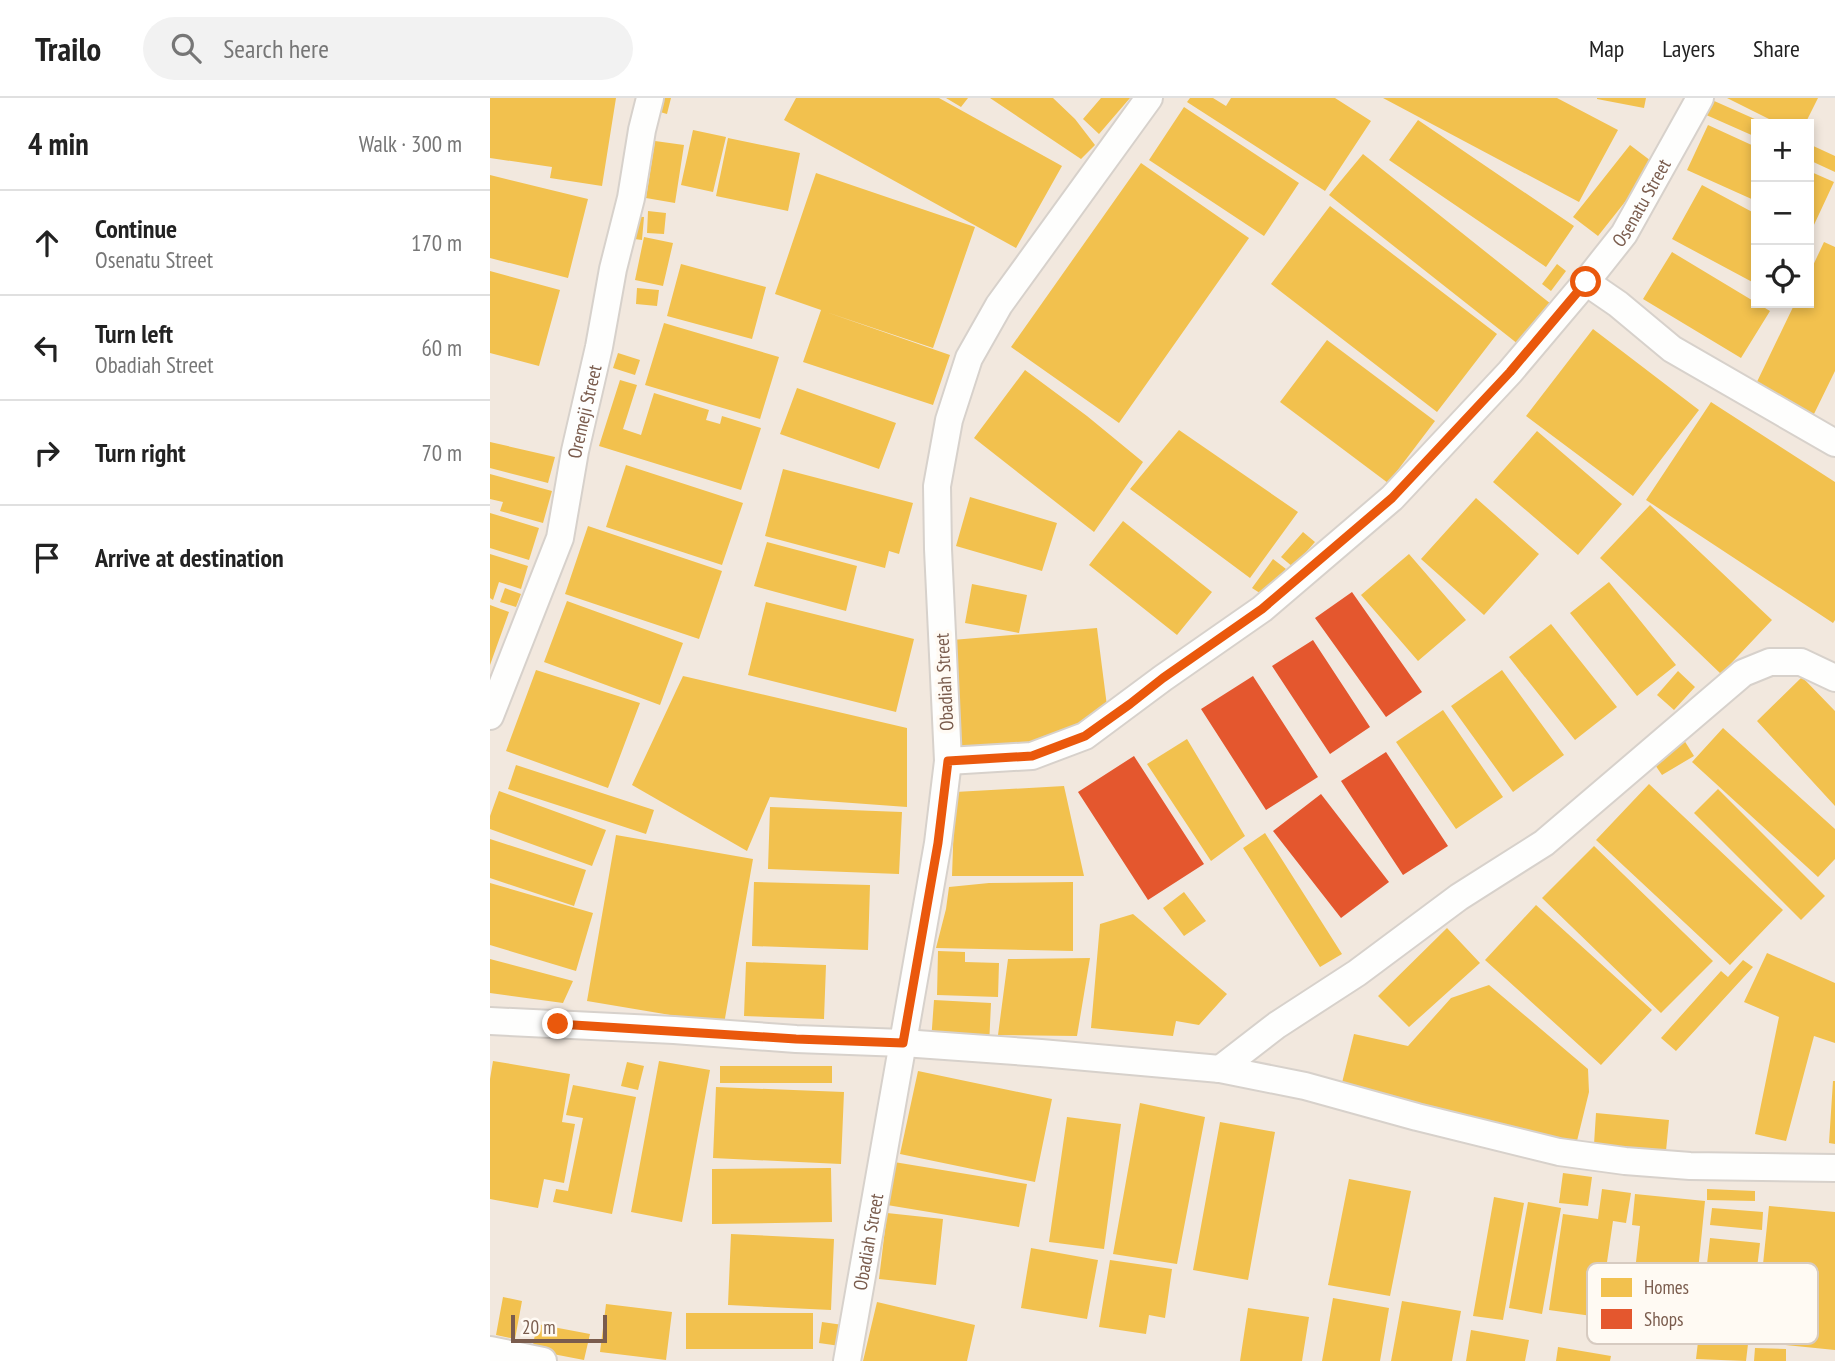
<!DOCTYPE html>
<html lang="en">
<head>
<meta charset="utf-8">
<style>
  body { margin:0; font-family:"PT Sans Narrow",sans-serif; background:#f2f2f2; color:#222 }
  .controls { position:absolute; right:21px; top:21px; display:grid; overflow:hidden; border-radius:0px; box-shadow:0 4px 10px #0003 }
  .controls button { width:63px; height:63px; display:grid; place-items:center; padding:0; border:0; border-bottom:2px solid #e0e0e0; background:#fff; color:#222; font:35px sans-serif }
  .scale { position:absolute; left:21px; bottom:18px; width:96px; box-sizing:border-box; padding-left:7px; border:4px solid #7a5c4d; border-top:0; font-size:19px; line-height:24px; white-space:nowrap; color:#7a5c4d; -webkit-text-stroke:5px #fffaf3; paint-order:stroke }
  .stop { position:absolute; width:21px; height:21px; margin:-16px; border:5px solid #ea580c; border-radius:50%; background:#fff }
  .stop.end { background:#ea580c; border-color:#fff; box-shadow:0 2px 7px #0008 }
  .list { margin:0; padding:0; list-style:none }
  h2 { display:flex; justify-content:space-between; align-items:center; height:91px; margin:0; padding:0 28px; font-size:30px }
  h2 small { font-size:23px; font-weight:400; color:#767676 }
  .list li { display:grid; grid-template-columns:46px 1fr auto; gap:21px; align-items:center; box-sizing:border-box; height:105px; padding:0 28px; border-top:2px solid #e0e0e0 }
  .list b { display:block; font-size:26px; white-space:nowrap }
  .list p { margin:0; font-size:23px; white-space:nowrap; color:#767676 }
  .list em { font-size:23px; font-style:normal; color:#767676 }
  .icon { flex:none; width:38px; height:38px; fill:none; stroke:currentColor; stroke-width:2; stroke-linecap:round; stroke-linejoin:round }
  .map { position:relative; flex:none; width:1345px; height:1263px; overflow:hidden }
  header { display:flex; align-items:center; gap:42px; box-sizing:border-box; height:98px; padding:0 35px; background:#fff; border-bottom:2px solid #e0e0e0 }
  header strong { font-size:33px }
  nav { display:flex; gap:38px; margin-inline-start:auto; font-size:24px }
  .search { width:490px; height:63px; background:#f2f2f2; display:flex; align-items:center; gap:18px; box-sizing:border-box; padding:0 24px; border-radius:38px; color:#767676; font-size:26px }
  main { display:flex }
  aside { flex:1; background:#fff }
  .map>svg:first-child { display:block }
  .residential { fill:#f2e8de; fill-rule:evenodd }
  .homes { fill:#f2c14e }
  .shops { fill:#e4572e }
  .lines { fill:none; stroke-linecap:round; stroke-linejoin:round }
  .street-casing { stroke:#d7d1cb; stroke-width:30 }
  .street { stroke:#fefefd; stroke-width:26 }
  .route { stroke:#ea580c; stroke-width:9 }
  .labels { text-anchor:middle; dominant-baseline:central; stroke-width:7; stroke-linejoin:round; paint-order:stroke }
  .street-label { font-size:19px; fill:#7a5c4d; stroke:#fffaf3 }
  .key { fill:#fffaf3; stroke:#d7cbc1; stroke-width:2 }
  .key-label { font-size:19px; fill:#7a5c4d }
</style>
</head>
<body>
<header>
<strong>Trailo</strong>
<div class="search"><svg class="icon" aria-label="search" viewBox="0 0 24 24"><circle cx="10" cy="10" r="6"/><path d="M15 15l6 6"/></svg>Search here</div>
<nav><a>Map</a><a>Layers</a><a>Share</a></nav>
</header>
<main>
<aside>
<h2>4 min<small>Walk · 300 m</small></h2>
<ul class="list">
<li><svg class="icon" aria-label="ahead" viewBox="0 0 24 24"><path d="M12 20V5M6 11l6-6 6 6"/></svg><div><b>Continue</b><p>Osenatu Street</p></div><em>170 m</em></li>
<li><svg class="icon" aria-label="left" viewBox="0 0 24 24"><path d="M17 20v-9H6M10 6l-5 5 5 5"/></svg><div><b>Turn left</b><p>Obadiah Street</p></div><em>60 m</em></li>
<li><svg class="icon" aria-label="right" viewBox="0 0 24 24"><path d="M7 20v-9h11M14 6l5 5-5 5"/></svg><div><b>Turn right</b></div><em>70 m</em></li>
<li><svg class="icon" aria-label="arrive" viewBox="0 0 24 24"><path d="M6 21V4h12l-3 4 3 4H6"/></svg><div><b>Arrive at destination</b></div></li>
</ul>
</aside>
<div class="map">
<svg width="1345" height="1263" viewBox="0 0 1345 1263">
  <rect width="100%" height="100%" fill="#f9f5f0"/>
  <!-- residential -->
  <path class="residential" d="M 0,0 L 1345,0 L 1345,1263 L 0,1263 ZM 1266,26 L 1319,26 L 1319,205 L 1266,205 Z"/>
  <!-- homes -->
  <path class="homes" d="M 0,0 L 126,0 L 112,88 L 60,80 L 62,69 L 0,60 Z
    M 167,0 L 181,0 L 177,16 L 163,12 Z
    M 306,0 L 449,0 L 572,68 L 526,150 L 294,22 Z
    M 456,0 L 478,0 L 471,9 Z
    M 500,0 L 563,0 L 585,21 L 605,47 L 591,61 Z
    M 611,0 L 640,0 L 609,36 L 593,21 Z
    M 700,0 L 723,0 L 736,8 L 741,0 L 845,0 L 881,23 L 835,93 L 697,4 Z
    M 893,0 L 1067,0 L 1128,32 L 1089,104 Z
    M 1107,0 L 1156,0 L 1154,10 L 1107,1 Z
    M 1237,0 L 1328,0 L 1315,26 L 1289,26 Z
    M 1222,2 L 1276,26 L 1266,26 L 1266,39 L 1214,16 Z
    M 694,9 L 809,85 L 774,138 L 659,62 Z
    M 928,22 L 1084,128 L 1056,169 L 899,62 Z
    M 1218,27 L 1266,49 L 1266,103 L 1197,72 Z
    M 203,32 L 236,39 L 223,94 L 191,87 Z
    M 238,40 L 310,55 L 298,113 L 226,98 Z
    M 165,43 L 194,47 L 185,105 L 156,100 Z
    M 1319,46 L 1345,58 L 1345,74 L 1319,62 Z
    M 1140,47 L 1165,66 L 1108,138 L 1083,119 Z
    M 873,56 L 1061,206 L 1028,246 L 839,97 Z
    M 651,65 L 759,140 L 629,325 L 521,249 Z
    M 1319,73 L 1344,84 L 1323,129 L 1319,127 Z
    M 326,75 L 485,129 L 443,250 L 336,214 L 460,257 L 443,307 L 313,264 L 331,212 L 285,196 Z
    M 0,77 L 98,101 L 78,180 L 0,160 Z
    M 1212,87 L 1266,116 L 1266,186 L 1182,141 Z
    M 840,108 L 1007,236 L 947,314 L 781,186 Z
    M 158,113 L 176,115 L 174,136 L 157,135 Z
    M 138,118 L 154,119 L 152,142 L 137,140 Z
    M 154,139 L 183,145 L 173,188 L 145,182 Z
    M 1334,144 L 1345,149 L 1345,273 L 1323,318 L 1264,290 L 1305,205 L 1319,205 L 1319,176 Z
    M 1182,154 L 1280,213 L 1251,260 L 1153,201 Z
    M 191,166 L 276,189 L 262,241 L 177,218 Z
    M 1067,166 L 1076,173 L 1061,193 L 1052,186 Z
    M 0,173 L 70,192 L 49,268 L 0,255 Z
    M 147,190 L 169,192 L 167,208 L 146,206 Z
    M 174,225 L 289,259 L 270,321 L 155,287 Z
    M 1103,231 L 1209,312 L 1143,398 L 1036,318 Z
    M 837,242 L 945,323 L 898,385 L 790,304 Z
    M 128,255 L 150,262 L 145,277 L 123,270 Z
    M 535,272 L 597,318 L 653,364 L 604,434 L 484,340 Z
    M 130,282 L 147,287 L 133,331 L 151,337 L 164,295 L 219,312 L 216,322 L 230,326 L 232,318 L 271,330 L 251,392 L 109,348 Z
    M 307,290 L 406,325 L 389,371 L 290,336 Z
    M 1221,304 L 1345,384 L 1345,522 L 1343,525 L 1156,402 Z
    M 689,332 L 808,414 L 760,480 L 640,391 Z
    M 1047,333 L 1132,406 L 1088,457 L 1003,384 Z
    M 0,344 L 65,359 L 58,385 L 0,370 Z
    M 136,367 L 253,405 L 232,467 L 116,429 Z
    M 293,371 L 423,405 L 409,456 L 399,453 L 395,470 L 275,438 Z
    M 0,376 L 62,393 L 53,425 L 10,413 L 13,404 L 0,401 Z
    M 480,399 L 567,425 L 552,473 L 466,448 Z
    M 986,400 L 1049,456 L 994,517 L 931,461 Z
    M 1160,407 L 1282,522 L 1231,576 L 1110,460 Z
    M 0,415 L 49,430 L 39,462 L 0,450 Z
    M 633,423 L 722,494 L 687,537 L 599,467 Z
    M 98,428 L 232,473 L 209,541 L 75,496 Z
    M 813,434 L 825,444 L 803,469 L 791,459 Z
    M 277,444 L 367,468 L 356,513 L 264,488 Z
    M 0,456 L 38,468 L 31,491 L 9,484 L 3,502 L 0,500 Z
    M 919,456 L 976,522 L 928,563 L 871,497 Z
    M 783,461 L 796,471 L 776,499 L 762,490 Z
    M 1119,484 L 1186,567 L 1147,598 L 1080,515 Z
    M 482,486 L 537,497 L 529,535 L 475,525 Z
    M 15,490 L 31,496 L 26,509 L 10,504 Z
    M 77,503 L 193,545 L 170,607 L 54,564 Z
    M 276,504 L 424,541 L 406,614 L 258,577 Z
    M 0,507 L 19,514 L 0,567 Z
    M 1061,526 L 1127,609 L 1085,642 L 1019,559 Z
    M 607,530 L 617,608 L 556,647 L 469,652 L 462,542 Z
    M 46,572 L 150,605 L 118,690 L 16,653 Z
    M 1012,572 L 1074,657 L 1023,694 L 961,608 Z
    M 1188,573 L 1205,589 L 1184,612 L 1167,597 Z
    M 193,578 L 417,630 L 417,709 L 280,699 L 257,753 L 142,687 Z
    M 1312,579 L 1345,613 L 1345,708 L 1267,623 Z
    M 953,612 L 1013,699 L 966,731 L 906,644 Z
    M 1233,630 L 1345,731 L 1345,761 L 1328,779 L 1202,664 Z
    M 697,641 L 755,738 L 721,763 L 657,666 Z
    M 1194,642 L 1204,658 L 1172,677 L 1161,661 Z
    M 26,667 L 164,712 L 156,736 L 18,691 Z
    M 1159,686 L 1293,812 L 1240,867 L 1106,742 Z
    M 574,688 L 594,778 L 462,778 L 465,694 Z
    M 1228,691 L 1335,798 L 1311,822 L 1204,715 Z
    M 9,693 L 116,732 L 102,768 L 0,731 L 0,718 Z
    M 280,709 L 412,714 L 409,776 L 278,771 Z
    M 775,735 L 852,856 L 830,869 L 753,750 Z
    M 126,737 L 263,761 L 234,926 L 97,903 Z
    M 0,741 L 96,772 L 84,808 L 0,780 Z
    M 1104,748 L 1223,863 L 1171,915 L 1052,800 Z
    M 264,784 L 380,787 L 378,852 L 262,848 Z
    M 583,784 L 583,853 L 446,850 L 456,811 L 459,789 L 499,785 Z
    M 0,785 L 103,815 L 86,873 L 0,847 Z
    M 694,794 L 716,823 L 694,838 L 673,810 Z
    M 1046,807 L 1162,912 L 1111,967 L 995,862 Z
    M 643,816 L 737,896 L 709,927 L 686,923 L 683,938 L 601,930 L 610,826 Z
    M 957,830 L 990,865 L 919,929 L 888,898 Z
    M 448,853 L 475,854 L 475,864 L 509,865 L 508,899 L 447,897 Z
    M 1277,855 L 1345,885 L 1345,945 L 1324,938 L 1296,1043 L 1265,1036 L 1289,919 L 1254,904 Z
    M 600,860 L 587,938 L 508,937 L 518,861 Z
    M 0,861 L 83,883 L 73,905 L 0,895 Z
    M 1253,862 L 1263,869 L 1186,953 L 1171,940 L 1231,873 L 1238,879 Z
    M 256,864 L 336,867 L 334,921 L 254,918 Z
    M 999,887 L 1098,971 L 1099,994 L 1086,1047 L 851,989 L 864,936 L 918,948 L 961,900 Z
    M 444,902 L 501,905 L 499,948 L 441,944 Z
    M 3,963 L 80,976 L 72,1024 L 85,1026 L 74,1085 L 54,1081 L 48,1110 L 0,1101 L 0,981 Z
    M 169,963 L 220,972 L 192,1124 L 141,1114 Z
    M 137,964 L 154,968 L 148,992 L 131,988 Z
    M 230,968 L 342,968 L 342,985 L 230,985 Z
    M 428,973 L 562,1001 L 545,1084 L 410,1056 Z
    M 1343,983 L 1345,983 L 1345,1046 L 1339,1045 Z
    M 83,987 L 146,999 L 122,1116 L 63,1104 L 66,1091 L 78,1093 L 93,1020 L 76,1017 Z
    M 226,989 L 354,994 L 351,1066 L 223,1060 Z
    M 650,1005 L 715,1019 L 687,1166 L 623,1156 Z
    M 1106,1015 L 1179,1022 L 1176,1053 L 1104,1046 Z
    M 577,1019 L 631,1026 L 614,1151 L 559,1144 Z
    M 730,1024 L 785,1034 L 758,1182 L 703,1172 Z
    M 404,1064 L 537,1086 L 529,1129 L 397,1107 Z
    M 341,1070 L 342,1124 L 222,1126 L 222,1071 Z
    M 1073,1075 L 1102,1079 L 1098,1108 L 1069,1105 Z
    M 859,1081 L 921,1093 L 900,1198 L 838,1187 Z
    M 1112,1091 L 1141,1095 L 1136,1125 L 1123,1123 L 1109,1219 L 1059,1212 L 1073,1116 L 1108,1121 Z
    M 1217,1091 L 1265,1093 L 1265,1103 L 1217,1102 Z
    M 1145,1096 L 1215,1103 L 1202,1233 L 1139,1227 L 1150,1128 L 1142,1127 Z
    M 1004,1099 L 1034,1105 L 1013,1222 L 983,1218 Z
    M 1038,1104 L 1071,1110 L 1052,1216 L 1019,1210 Z
    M 1279,1108 L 1345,1114 L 1345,1252 L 1265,1244 Z
    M 1222,1110 L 1273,1114 L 1272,1132 L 1220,1127 Z
    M 397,1115 L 453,1121 L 446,1187 L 389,1181 Z
    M 241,1136 L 344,1141 L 341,1212 L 238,1207 Z
    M 1220,1140 L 1270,1145 L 1256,1263 L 1206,1261 Z
    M 541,1150 L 608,1162 L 597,1221 L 531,1210 Z
    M 620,1162 L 682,1171 L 675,1220 L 659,1217 L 656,1236 L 609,1229 Z
    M 13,1199 L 32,1203 L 25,1241 L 6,1237 Z
    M 843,1200 L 899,1210 L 890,1263 L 832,1263 Z
    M 912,1203 L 971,1213 L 962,1263 L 901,1263 Z
    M 387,1204 L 485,1227 L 477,1263 L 373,1263 Z
    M 116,1206 L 182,1214 L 176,1262 L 110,1254 Z
    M 758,1210 L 819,1219 L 812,1263 L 750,1263 Z
    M 196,1215 L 323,1215 L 323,1251 L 196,1251 Z
    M 332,1224 L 353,1227 L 350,1248 L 329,1245 Z
    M 47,1226 L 100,1236 L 94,1262 L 42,1252 Z
    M 981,1232 L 1039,1242 L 1035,1263 L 976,1263 Z
    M 1068,1249 L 1121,1258 L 1120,1263 L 1066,1263 Z
    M 1265,1250 L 1296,1251 L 1296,1263 L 1264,1263 Z"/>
  <!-- shops -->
  <path class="shops" d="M 862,494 L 932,594 L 896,619 L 825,520 Z
    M 823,542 L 880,629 L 840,656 L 782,568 Z
    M 763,578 L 828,679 L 776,712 L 711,611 Z
    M 896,654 L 958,748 L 913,777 L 851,683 Z
    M 644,658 L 714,766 L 658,802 L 588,694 Z
    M 831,696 L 899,784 L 851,820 L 783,733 Z"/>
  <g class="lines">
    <!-- street casing -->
    <g class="street-casing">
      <g id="street">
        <path d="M 1096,184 L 1128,206 L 1182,251 L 1345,345"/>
        <path id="s1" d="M 0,618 L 70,440 L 85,353 L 109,249 L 123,171 L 141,100 L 152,32 L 160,0"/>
        <path id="s2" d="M 458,663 L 542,658 L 595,638 L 673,580 L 772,511 L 902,400 L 1020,274 L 1096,184 L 1134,136 L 1210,0"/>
        <path d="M 0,923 L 184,932 L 306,941 L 413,945 L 551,955 L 730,971 L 815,988 L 927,1019 L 1069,1054 L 1135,1063 L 1200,1068 L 1345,1070"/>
        <path d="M 730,971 L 787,927 L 867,875 L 969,799 L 1054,745 L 1253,575 L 1280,564 L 1311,564 L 1345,580"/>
        <path d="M 0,1252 L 53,1263"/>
        <path id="s3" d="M 357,1263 L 448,745 L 458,663 L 448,451 L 447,388 L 459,322 L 479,260 L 509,207 L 659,0"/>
      </g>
    </g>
    <!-- street -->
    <use href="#street" class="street"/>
  </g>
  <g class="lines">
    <!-- route -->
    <path class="route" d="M 68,926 L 306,941 L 413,945 L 448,745 L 458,663 L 542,658 L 595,638 L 640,606 L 673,580 L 772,511 L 902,400 L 1020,274 L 1096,184"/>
  </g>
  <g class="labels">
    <!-- street labels -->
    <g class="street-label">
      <text stroke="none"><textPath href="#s2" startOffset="917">Osenatu Street</textPath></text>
      <text stroke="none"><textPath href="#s1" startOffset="320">Oremeji Street</textPath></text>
      <text transform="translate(454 584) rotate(-93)">Obadiah Street</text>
      <text stroke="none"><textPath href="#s3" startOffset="121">Obadiah Street</textPath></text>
    </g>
  </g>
  <!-- legend -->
  <rect x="1097" y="1165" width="231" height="81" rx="10" class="key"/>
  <rect x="1111" y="1180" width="31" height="19" fill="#f2c14e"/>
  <rect x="1111" y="1211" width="31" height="20" fill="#e4572e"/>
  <g class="key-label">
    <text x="1154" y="1196">Homes</text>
    <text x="1154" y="1228">Shops</text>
  </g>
</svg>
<div class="controls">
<button>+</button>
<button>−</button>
<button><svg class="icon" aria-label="locate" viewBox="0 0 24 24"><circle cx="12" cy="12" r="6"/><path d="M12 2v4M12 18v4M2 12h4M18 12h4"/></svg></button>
</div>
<div class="scale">20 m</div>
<div class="stop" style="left:1096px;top:184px"></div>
<div class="stop end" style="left:68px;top:926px"></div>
</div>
</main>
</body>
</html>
